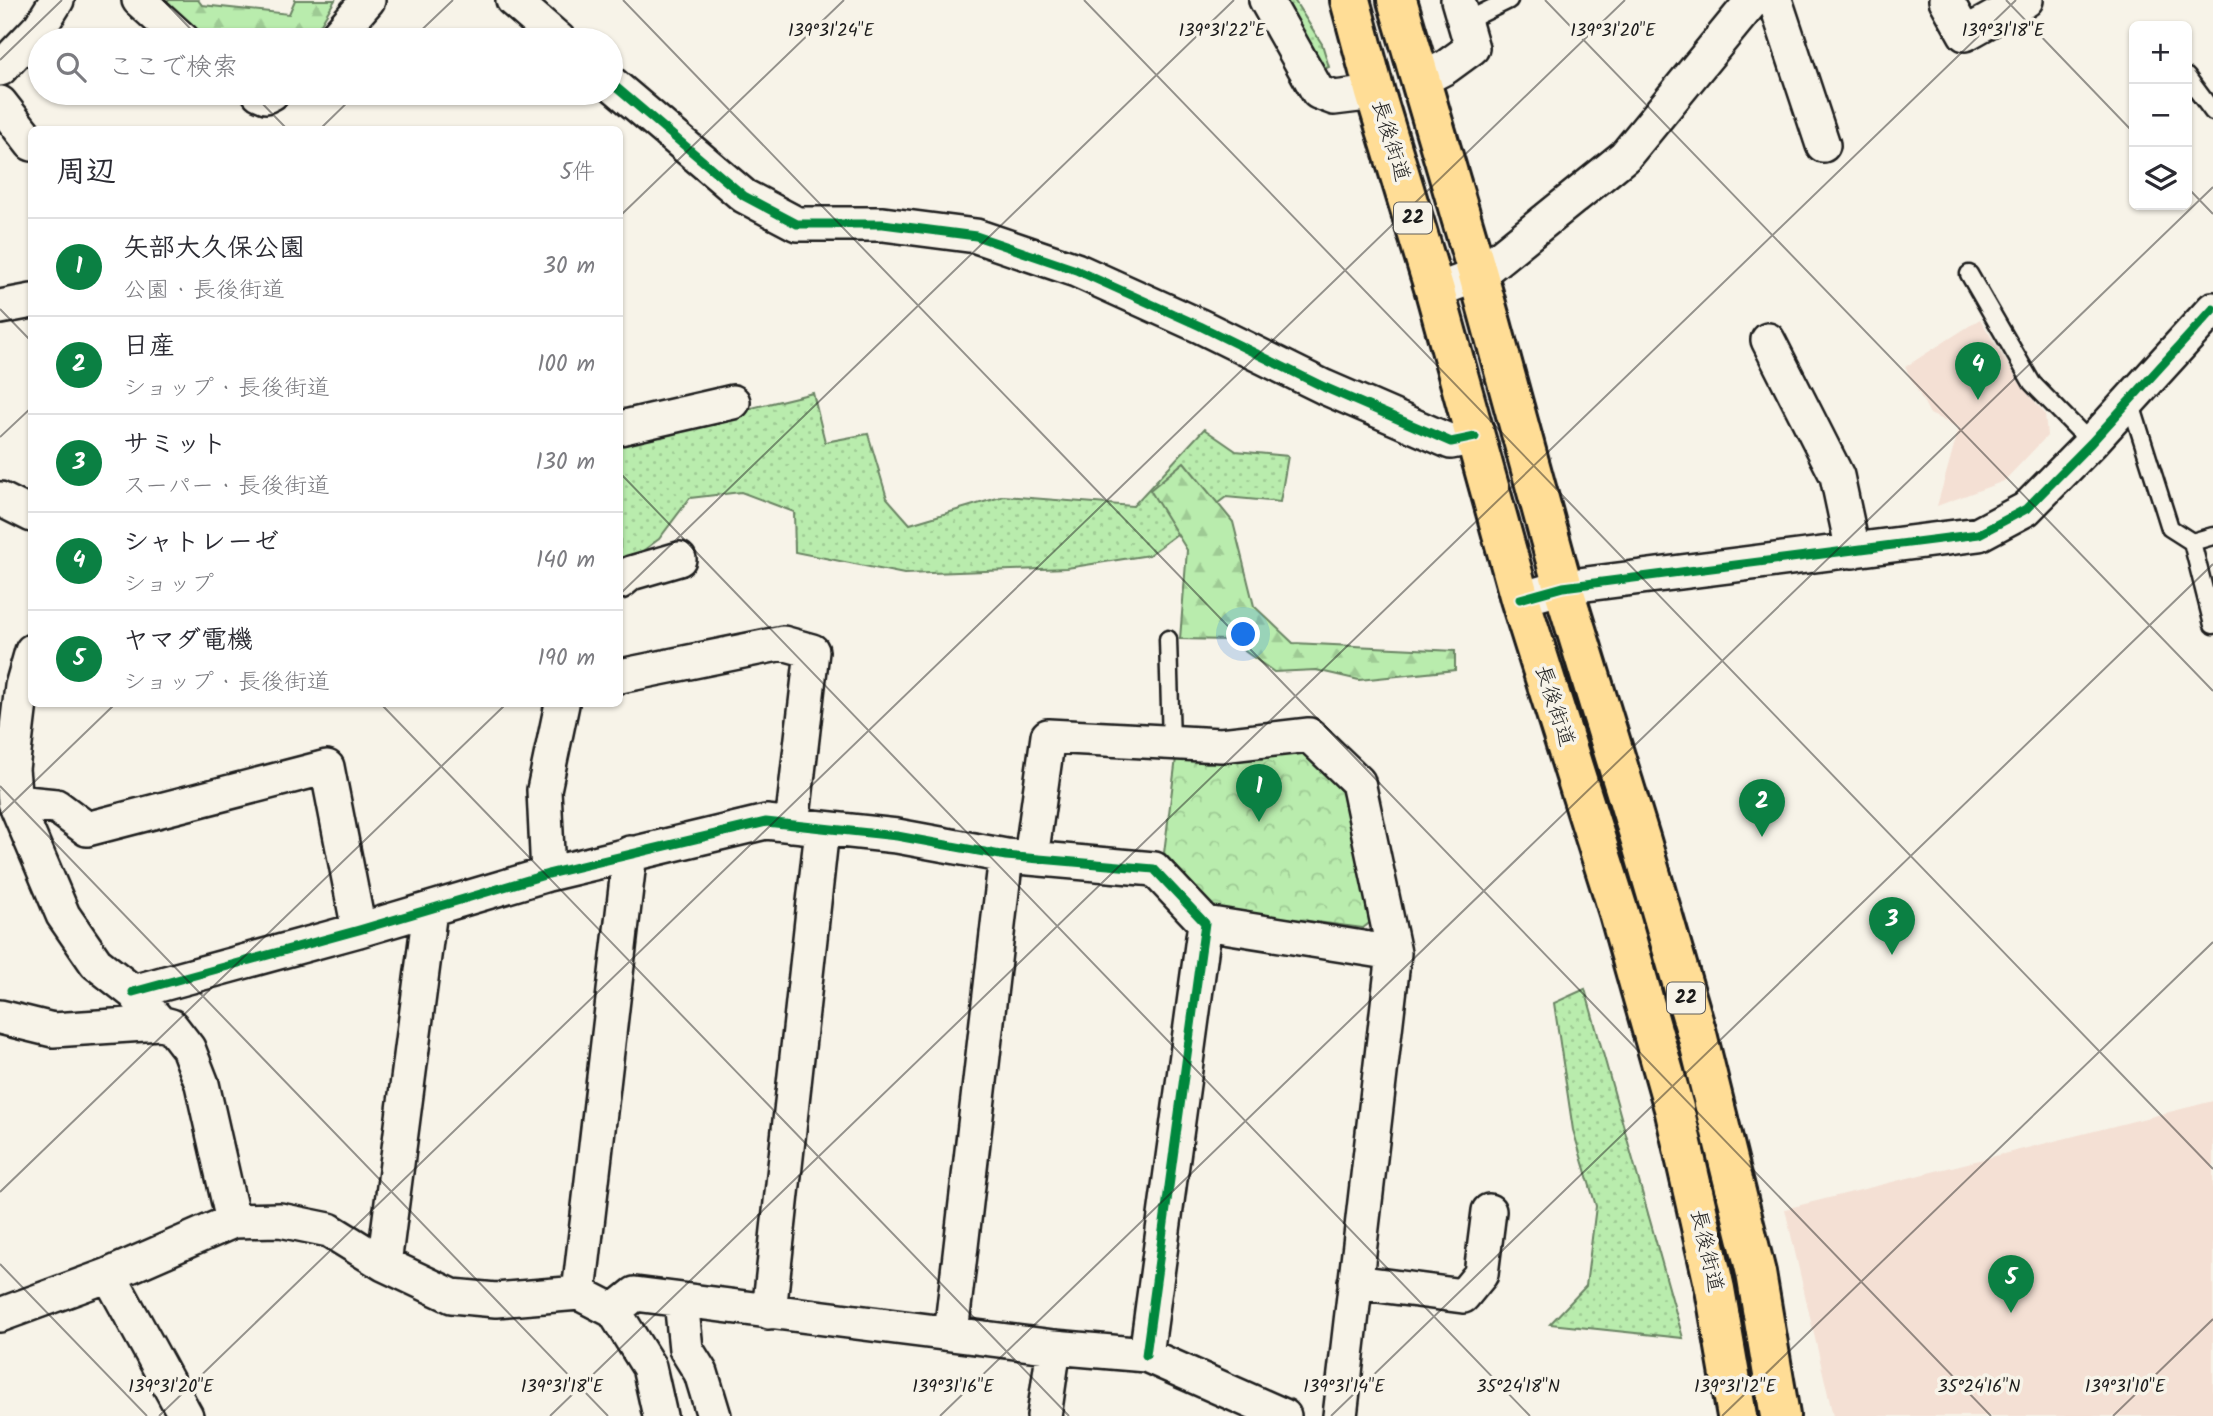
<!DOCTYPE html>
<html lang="ja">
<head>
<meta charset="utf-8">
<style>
  body { margin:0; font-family:Kalam,"Klee One",sans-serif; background:#f2f2f3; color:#2b2b33 }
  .controls { position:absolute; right:21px; top:21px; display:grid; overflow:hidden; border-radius:10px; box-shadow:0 2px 5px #0004 }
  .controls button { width:63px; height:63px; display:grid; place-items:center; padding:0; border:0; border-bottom:2px solid #e1e1e2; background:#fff; color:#2b2b33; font:35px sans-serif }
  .you { position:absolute; left:1244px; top:635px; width:24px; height:24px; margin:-18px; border:5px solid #fff; border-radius:50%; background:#1a73e8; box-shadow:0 0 0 10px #1a73e833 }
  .badge { display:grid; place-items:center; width:46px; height:46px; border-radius:50%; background:#0b8043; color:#fff; font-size:23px; font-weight:700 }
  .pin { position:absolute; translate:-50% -58px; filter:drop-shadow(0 2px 4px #0008) }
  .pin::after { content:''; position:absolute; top:37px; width:24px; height:21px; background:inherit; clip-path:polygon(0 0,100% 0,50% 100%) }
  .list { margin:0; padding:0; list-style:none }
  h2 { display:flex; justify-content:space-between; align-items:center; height:91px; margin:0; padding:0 28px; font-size:30px }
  h2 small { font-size:23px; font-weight:400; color:#7c7c81 }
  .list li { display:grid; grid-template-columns:46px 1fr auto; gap:21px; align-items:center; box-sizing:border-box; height:98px; padding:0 28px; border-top:2px solid #e1e1e2 }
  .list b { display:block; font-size:26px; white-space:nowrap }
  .list p { margin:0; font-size:23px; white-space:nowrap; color:#7c7c81 }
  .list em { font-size:23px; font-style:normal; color:#7c7c81 }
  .icon { flex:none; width:38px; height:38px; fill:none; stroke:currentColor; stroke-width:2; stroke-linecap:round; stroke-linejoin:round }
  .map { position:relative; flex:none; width:2213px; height:1416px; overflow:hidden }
  .search { position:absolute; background:#fff; box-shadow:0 2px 5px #0004; left:28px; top:28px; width:595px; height:77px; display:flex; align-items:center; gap:18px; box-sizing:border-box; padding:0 24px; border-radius:38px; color:#7c7c81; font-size:26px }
  .panel { position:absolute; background:#fff; box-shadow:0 2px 5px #0004; left:28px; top:126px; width:595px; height:581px; border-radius:10px }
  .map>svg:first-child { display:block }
  .built { fill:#f4e0d4 }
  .grass { fill:url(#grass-dots); stroke:#6a8464; stroke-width:2 }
  .forest { fill:url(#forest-firs); stroke:#6a8464; stroke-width:2 }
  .park { fill:url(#park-crowns); stroke:#6a8464; stroke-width:2 }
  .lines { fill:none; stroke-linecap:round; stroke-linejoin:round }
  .service-casing { stroke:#1c1c1c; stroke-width:21 }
  .minor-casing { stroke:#1c1c1c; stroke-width:38 }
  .primary-casing { stroke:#1c1c1c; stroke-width:44 }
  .service { stroke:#f7f3e8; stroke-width:16 }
  .minor { stroke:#f7f3e8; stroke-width:33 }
  .primary { stroke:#ffdd96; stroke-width:38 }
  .cycleway-casing { stroke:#f7f3e8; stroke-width:13 }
  .cycleway { stroke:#00873e; stroke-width:9 }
  .ticks { fill:none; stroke:#1c1c1c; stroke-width:2; stroke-opacity:0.45 }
  .labels { text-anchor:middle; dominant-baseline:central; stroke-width:7; stroke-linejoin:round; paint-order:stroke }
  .shield { fill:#f7f3e8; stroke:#5e5c59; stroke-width:2 }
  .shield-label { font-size:19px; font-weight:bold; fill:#1c1c1c }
  .street-label { font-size:21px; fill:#1c1c1c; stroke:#f7f3e8 }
  .ticks-label { font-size:18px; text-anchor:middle; fill:#1c1c1c; stroke:#f7f3e8; stroke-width:7; stroke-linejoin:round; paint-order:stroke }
</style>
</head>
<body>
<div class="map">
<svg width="2213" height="1416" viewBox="0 0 2213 1416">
  <defs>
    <pattern id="grass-dots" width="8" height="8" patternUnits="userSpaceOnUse" patternTransform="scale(1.75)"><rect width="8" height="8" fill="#b9ecad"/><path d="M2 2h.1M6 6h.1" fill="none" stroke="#9eca94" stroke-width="1.8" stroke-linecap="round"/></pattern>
    <pattern id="forest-firs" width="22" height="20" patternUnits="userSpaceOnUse" patternTransform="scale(1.75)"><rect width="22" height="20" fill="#b9ecad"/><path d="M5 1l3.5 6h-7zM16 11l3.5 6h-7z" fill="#9eca94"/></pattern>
    <pattern id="park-crowns" width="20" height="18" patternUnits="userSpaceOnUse" patternTransform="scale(1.75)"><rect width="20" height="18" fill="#b9ecad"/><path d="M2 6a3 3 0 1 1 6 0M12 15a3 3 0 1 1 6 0" fill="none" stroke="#9eca94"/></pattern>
  </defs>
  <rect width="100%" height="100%" fill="#f7f3e8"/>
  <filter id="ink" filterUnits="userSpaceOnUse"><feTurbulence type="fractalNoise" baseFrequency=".0143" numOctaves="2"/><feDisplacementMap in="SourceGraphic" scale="14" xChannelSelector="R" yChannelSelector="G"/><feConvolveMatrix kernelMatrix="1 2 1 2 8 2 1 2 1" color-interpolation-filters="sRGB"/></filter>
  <g filter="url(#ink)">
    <!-- built -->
    <path class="built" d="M 1980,319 L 2022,387 L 2045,414 L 2047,436 L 2004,481 L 1937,506 L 1959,428 L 1930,414 L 1905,367 Z
      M 2213,1101 L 2213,1416 L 1833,1416 L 1785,1209 Z"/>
    <!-- grass -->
    <path class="grass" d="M 1280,0 L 1294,0 L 1322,44 L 1329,67 L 1320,71 Z
      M 813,393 L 825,442 L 868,434 L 887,498 L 910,524 L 1004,496 L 1133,506 L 1204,429 L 1236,451 L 1288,456 L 1280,502 L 1226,497 L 1149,555 L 1067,568 L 904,574 L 795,552 L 794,512 L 741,492 L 690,498 L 659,539 L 625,564 L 620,563 L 620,440 Z
      M 1585,989 L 1683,1338 L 1550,1324 L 1586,1286 L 1596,1206 L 1573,1130 L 1554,1003 Z"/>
    <!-- forest -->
    <path class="forest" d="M 152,0 L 198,0 L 202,5 L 289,14 L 295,0 L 335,0 L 311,40 L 199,40 Z
      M 1184,462 L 1233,522 L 1254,606 L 1293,643 L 1455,651 L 1455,670 L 1359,680 L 1316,670 L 1274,672 L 1229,640 L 1180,639 L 1187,550 L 1150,490 Z"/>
    <!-- park -->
    <path class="park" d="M 1306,752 L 1342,792 L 1372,921 L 1363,928 L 1215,909 L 1164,853 L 1176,758 L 1206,763 Z"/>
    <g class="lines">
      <!-- service casing -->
      <g class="service-casing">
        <path id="service" d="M 1464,22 L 1509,0
          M 2187,77 L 2213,112
          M 1969,274 L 2032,383 L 2091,443
          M 2130,401 L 2170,528 L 2192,542 L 2213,536
          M 2192,542 L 2213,625
          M 1168,639 L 1171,743"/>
      </g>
      <!-- minor casing -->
      <g class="minor-casing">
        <path id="minor" d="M 139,0 L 183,40
          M 513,0 L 559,40
          M 1266,0 L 1318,92 L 1334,98 L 1375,93
          M 1775,0 L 1823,145
          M 1946,0 L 1965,34 L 2026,0
          M 333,40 L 368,0
          M 0,69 L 40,27 L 57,0
          M 1419,81 L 1446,67 L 1472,48 L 1458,0
          M 611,83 L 744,196 L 797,224 L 883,224 L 976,236 L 1076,270 L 1200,326 L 1324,387 L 1451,442 L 1475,437
          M 259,93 L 266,96 L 272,93
          M 0,103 L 32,144
          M 1435,291 L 1478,275 L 1625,156 L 1753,0
          M 0,307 L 32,301
          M 1768,340 L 1837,476 L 1853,551
          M 620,428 L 733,402
          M 0,499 L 32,515
          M 620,582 L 631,573 L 679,559
          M 1520,599 L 1563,587 L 1979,534 L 2026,509 L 2091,443 L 2213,309
          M 32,651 L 22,686 L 12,769 L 15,802 L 63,915 L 96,963 L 133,992 L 160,1023 L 171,1026 L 188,1048 L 202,1084 L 233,1221
          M 620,676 L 783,643 L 812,651 L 792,825
          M 15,802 L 56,806 L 87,829 L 327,767 L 359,930
          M 1031,858 L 1048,736 L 1221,745 L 1309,735 L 1358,782 L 1394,953
          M 548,874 L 544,790 L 562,704
          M 1205,923 L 1394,953 L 1340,1416
          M 133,992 L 359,930 L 548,874 L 766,822 L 897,836 L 1006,856 L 1154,869 L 1205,923 L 1146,1355
          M 0,1017 L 53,1030 L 160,1023
          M 384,1264 L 430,910
          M 109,1275 L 186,1416
          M 1355,1282 L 1463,1296 L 1481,1274 L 1489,1211
          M 579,1293 L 630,853
          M 681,1300 L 686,1349 L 701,1373 L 714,1416
          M 614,1311 L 635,1294 L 1054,1347 L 1146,1355 L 1284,1416
          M 769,1312 L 822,829
          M 0,1315 L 109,1275 L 233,1221 L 280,1220 L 329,1230 L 384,1264 L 452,1296 L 496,1300 L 579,1293 L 614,1311 L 649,1367 L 660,1416
          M 951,1333 L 1006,856
          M 1044,1416 L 1054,1347"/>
      </g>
      <!-- primary casing -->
      <g class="primary-casing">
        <path id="primary" d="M 1350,0 L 1375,93 L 1435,291 L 1520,599 L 1619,913 L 1674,1108 L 1715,1289 L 1737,1416
          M 1397,0 L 1478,275 L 1563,587 L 1641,841 L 1697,1034 L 1756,1273 L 1780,1416"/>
      </g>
      <!-- service -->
      <use href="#service" class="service"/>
      <!-- minor -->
      <use href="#minor" class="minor"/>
      <!-- primary -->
      <use href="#primary" class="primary"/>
      <!-- cycleway casing -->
      <g class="cycleway-casing">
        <path id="cycleway" d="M 611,83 L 744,196 L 797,224 L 883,224 L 976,236 L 1076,270 L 1200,326 L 1324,387 L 1451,442 L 1475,437
          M 1520,599 L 1563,587 L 1979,534 L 2026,509 L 2091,443 L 2213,309
          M 133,992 L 359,930 L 548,874 L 766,822 L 897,836 L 1006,856 L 1154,869 L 1205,923 L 1146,1355"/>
      </g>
      <!-- cycleway -->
      <use href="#cycleway" class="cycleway"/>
    </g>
  </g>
  <!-- ticks -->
  <path class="ticks" d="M 163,0 L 201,40M 623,0 L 1991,1416M 1084,0 L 2213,1169M 1545,0 L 2213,691M 2006,0 L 2134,133M 411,40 L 453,0M 0,60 L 62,0M 252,93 L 288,130M 319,130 L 357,93M 2187,187 L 2213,214M 620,216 L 844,0M 0,309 L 32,342M 0,437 L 32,407M 620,473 L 1530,1416M 620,594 L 1234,0M 381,704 L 1069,1416M 0,786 L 608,1416M 0,815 L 115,704M 0,1192 L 506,704M 0,1264 L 147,1416M 159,1416 L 1625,0M 550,1416 L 2016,0M 940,1416 L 2213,187M 1331,1416 L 2213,564M 1722,1416 L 2213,942M 2113,1416 L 2213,1319"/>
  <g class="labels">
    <!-- shield labels -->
    <g class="shield">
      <rect x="1394" y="202.5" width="38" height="31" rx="5"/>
      <rect x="1667" y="982.5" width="38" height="31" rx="5"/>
    </g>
    <g class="shield-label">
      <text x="1413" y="218">22</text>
      <text x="1686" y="998">22</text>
    </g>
    <!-- street labels -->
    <g class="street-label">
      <text transform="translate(1390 141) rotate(73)">長後街道</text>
      <text transform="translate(1554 706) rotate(72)">長後街道</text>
      <text transform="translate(1706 1251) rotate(77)">長後街道</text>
    </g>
  </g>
  <g class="ticks-label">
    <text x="831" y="36">139°31'24"E</text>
    <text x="1222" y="36">139°31'22"E</text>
    <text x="1613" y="36">139°31'20"E</text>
    <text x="2003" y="36">139°31'18"E</text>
    <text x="1518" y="1392">35°24'18"N</text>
    <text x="1979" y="1392">35°24'16"N</text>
    <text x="171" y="1392">139°31'20"E</text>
    <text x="562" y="1392">139°31'18"E</text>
    <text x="953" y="1392">139°31'16"E</text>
    <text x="1344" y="1392">139°31'14"E</text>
    <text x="1735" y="1392">139°31'12"E</text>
    <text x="2125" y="1392">139°31'10"E</text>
  </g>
</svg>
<div class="controls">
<button>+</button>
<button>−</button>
<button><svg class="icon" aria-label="layers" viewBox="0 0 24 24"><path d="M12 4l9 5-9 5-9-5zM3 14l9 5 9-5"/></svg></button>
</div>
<div class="you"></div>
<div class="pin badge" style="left:1259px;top:822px">1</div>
<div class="pin badge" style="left:1762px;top:837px">2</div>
<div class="pin badge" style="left:1892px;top:955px">3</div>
<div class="pin badge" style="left:1978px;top:400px">4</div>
<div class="pin badge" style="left:2011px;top:1313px">5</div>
<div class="search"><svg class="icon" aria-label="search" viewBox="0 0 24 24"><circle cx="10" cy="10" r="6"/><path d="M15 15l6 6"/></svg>ここで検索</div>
<section class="panel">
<h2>周辺<small>5件</small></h2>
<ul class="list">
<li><span class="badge">1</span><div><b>矢部大久保公園</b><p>公園 · 長後街道</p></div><em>30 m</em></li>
<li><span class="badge">2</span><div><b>日産</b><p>ショップ · 長後街道</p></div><em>100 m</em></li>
<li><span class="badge">3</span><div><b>サミット</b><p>スーパー · 長後街道</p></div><em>130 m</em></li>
<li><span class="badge">4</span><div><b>シャトレーゼ</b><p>ショップ</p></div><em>140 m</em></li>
<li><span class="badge">5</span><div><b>ヤマダ電機</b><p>ショップ · 長後街道</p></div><em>190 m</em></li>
</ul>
</section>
</div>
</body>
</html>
